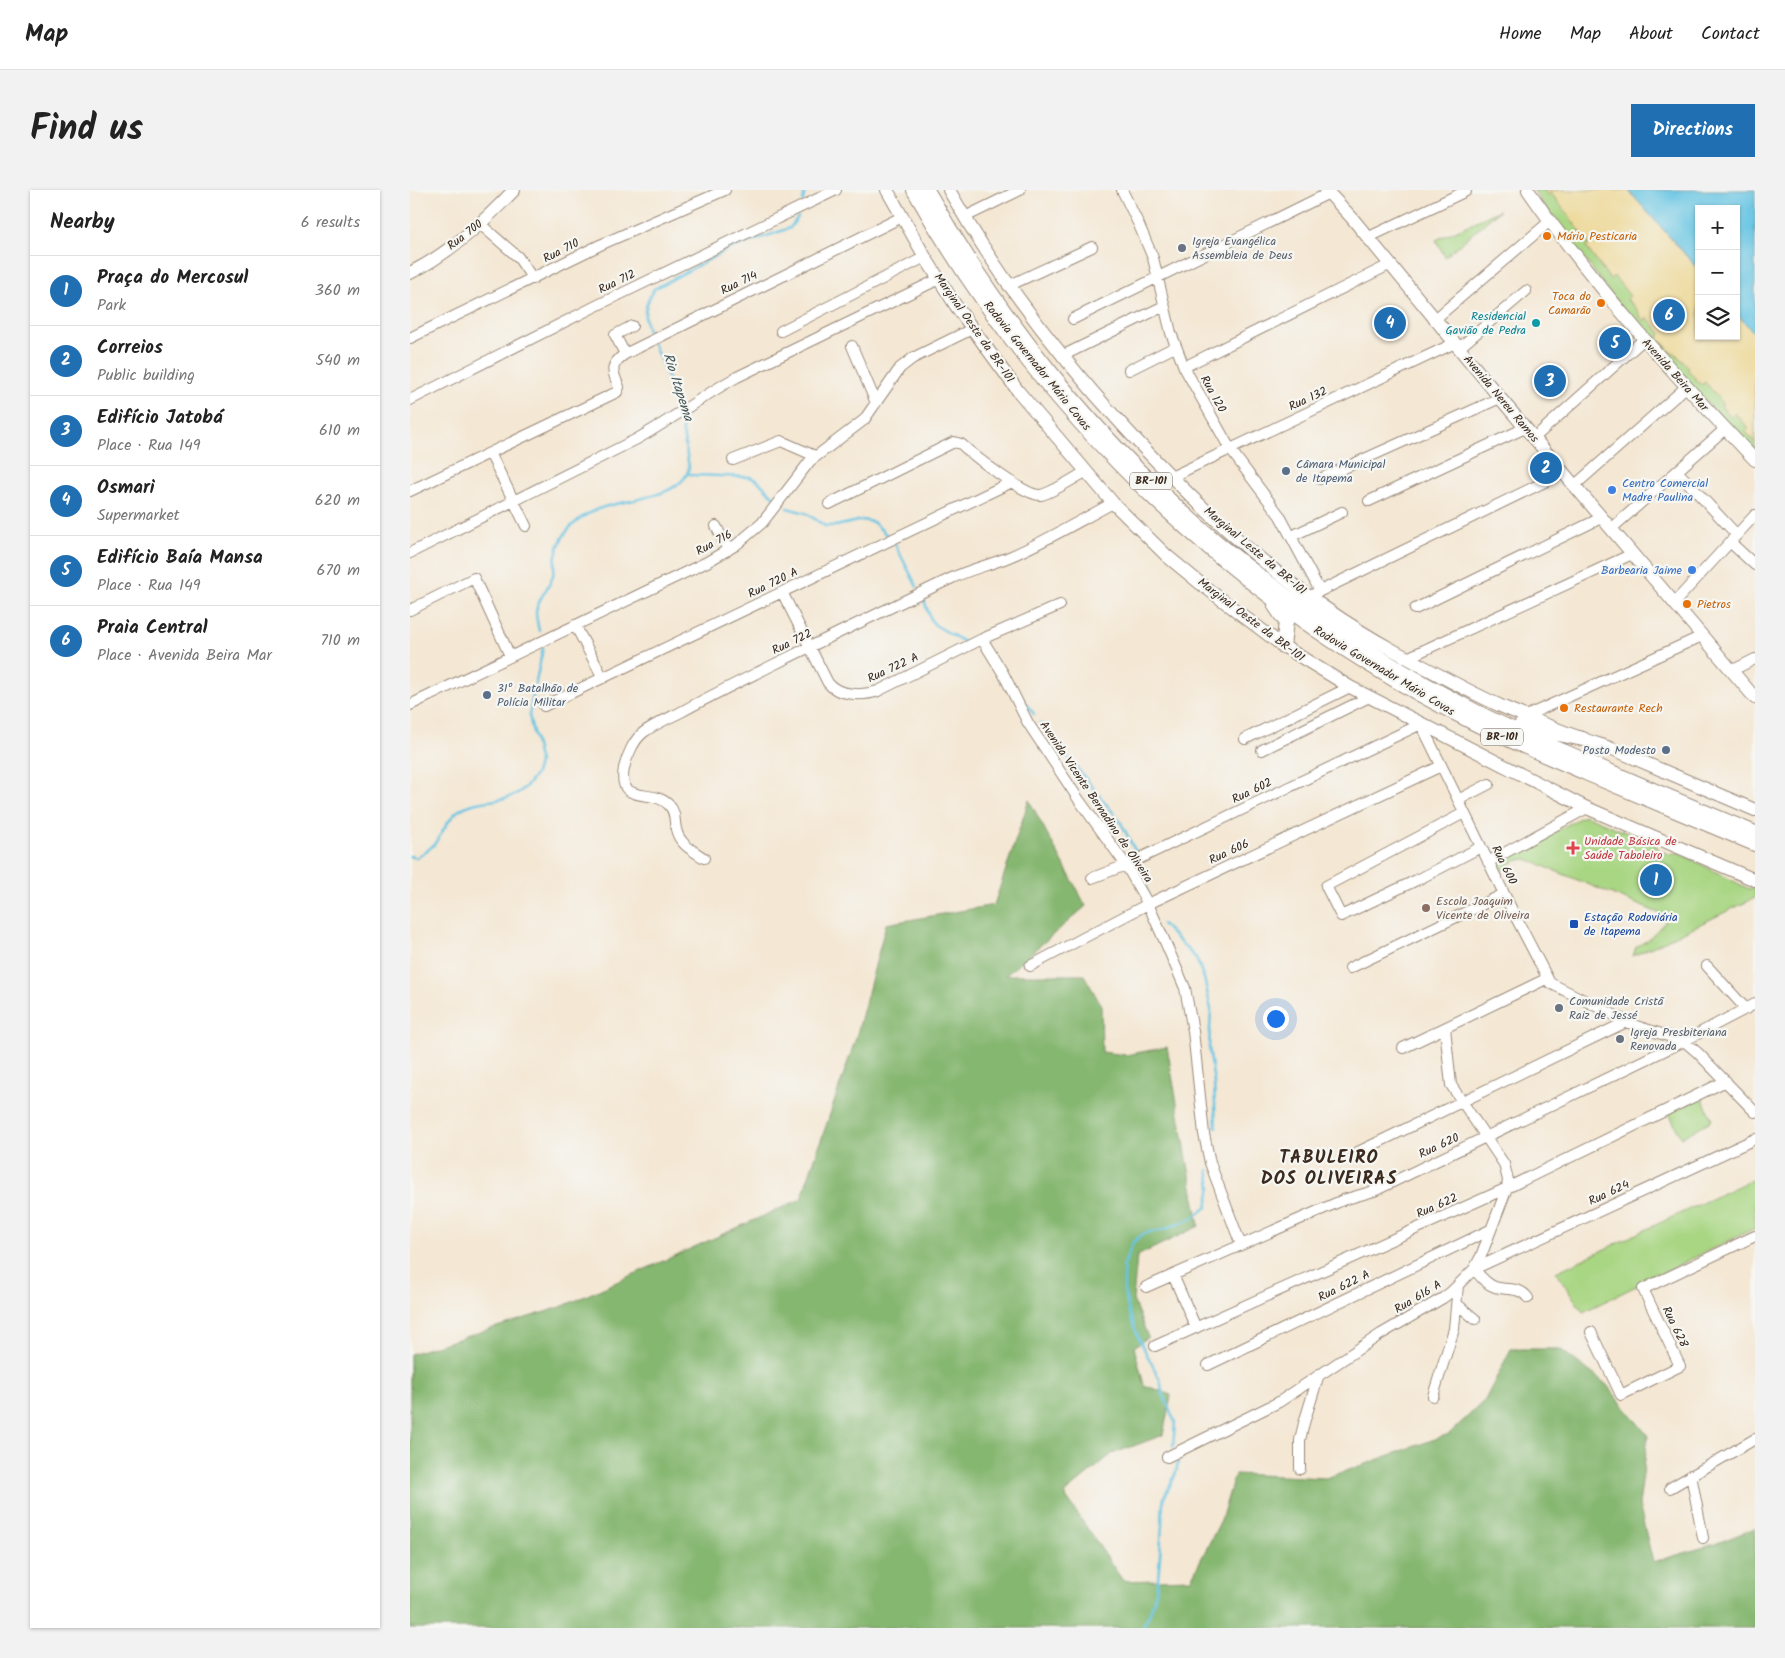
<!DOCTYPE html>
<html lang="en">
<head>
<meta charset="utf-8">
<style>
  body { margin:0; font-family:Kalam,sans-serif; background:#f2f2f2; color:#222 }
  .controls { position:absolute; right:15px; top:15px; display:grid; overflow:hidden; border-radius:0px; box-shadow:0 1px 4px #0004 }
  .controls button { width:45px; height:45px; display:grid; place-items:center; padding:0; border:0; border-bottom:1px solid #e0e0e0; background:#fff; color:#222; font:25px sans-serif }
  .you { position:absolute; left:865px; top:828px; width:18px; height:18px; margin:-12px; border:4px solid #fff; border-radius:50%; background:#1a73e8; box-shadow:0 0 0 8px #1a73e833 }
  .badge { display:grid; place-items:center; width:32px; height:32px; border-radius:50%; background:#1f6fb2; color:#fff; font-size:16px; font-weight:700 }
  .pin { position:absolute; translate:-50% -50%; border:2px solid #fff; box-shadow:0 1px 5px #0006 }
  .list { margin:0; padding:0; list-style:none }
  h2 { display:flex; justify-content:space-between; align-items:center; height:65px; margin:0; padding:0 20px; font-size:21px }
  h2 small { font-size:16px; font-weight:400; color:#767676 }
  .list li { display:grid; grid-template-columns:32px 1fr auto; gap:15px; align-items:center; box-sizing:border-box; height:70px; padding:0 20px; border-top:1px solid #e0e0e0 }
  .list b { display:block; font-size:19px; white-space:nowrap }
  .list p { margin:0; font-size:16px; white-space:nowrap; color:#767676 }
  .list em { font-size:16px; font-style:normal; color:#767676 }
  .icon { flex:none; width:28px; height:28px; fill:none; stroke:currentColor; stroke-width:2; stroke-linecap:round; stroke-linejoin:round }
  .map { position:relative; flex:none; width:1345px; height:1438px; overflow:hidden; border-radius:0px }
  header { display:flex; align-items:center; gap:30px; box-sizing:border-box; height:70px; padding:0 25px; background:#fff; border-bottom:1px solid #e0e0e0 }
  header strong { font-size:24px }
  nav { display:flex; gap:28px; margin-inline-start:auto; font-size:18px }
  .intro { display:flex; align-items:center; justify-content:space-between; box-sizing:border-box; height:120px; padding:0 30px }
  h1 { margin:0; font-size:35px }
  .button { padding:12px 22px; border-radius:0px; background:#1f6fb2; color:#fff; font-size:18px; font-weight:700 }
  main { display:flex; gap:30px; padding:0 30px }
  aside { flex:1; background:#fff; border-radius:0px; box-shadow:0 1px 4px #0004 }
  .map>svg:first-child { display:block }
  .green { fill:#a9d683; stroke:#728050 }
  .forest { fill:#86b771; stroke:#607048 }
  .sand { fill:#eeda9e; stroke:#94825e }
  .water { fill:#65c4e3; stroke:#507780 }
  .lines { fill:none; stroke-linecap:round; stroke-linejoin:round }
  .stream { stroke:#65c4e3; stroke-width:2.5 }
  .minor-casing { stroke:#988878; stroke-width:12 }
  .major-casing { stroke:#988878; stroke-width:14 }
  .highway-casing { stroke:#988878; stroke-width:16 }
  .minor { stroke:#fff; stroke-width:10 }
  .major { stroke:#fff; stroke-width:12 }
  .highway { stroke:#fff; stroke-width:14 }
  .food-dot { fill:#e8710a; stroke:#f6f6f2; stroke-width:2 }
  .worship-dot { fill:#6b7280; stroke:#f6f6f2; stroke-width:2 }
  .culture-dot { fill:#0f9aa8; stroke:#f6f6f2; stroke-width:2 }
  .service-dot { fill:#5c6f8a; stroke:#f6f6f2; stroke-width:2 }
  .shop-dot { fill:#3f7fe0; stroke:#f6f6f2; stroke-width:2 }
  .health-dot { fill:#e0444e; stroke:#f6f6f2; stroke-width:2 }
  .education-dot { fill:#8d6e63; stroke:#f6f6f2; stroke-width:2 }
  .transit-dot { fill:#1a4fb4; stroke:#f6f6f2; stroke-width:2 }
  .labels { text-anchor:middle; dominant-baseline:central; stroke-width:4.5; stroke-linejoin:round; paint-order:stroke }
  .shield { fill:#f6f6f2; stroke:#73675e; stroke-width:1 }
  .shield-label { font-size:11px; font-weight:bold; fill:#3b2a1e }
  .street-label { font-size:12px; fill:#3b2a1e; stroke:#f6f6f2 }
  .food-label { font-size:12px; fill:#c56008; stroke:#f6f6f2; text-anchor:start }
  .worship-label { font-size:12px; fill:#5b616d; stroke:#f6f6f2; text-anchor:start }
  .culture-label { font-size:12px; fill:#0d838f; stroke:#f6f6f2; text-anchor:end }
  .service-label { font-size:12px; fill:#4e5e75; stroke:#f6f6f2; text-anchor:start }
  .shop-label { font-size:12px; fill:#366cbe; stroke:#f6f6f2; text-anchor:start }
  .health-label { font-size:12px; fill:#be3a42; stroke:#f6f6f2; text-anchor:start }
  .education-label { font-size:12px; fill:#785e54; stroke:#f6f6f2; text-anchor:start }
  .transit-label { font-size:12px; fill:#164399; stroke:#f6f6f2; text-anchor:start }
  .water-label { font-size:14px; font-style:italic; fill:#485859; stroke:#f6f6f2 }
  .district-label { font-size:18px; font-weight:bold; letter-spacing:1px; fill:#3b2a1e; stroke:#f6f6f2 }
</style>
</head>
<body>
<header>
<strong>Map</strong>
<nav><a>Home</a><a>Map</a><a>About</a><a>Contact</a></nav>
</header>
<div class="intro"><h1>Find us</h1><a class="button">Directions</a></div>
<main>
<aside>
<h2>Nearby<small>6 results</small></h2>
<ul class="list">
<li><span class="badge">1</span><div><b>Praça do Mercosul</b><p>Park</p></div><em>360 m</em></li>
<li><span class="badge">2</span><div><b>Correios</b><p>Public building</p></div><em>540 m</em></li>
<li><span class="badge">3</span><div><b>Edifício Jatobá</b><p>Place · Rua 149</p></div><em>610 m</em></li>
<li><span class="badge">4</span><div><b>Osmari</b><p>Supermarket</p></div><em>620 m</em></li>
<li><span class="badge">5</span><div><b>Edifício Baía Mansa</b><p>Place · Rua 149</p></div><em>670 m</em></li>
<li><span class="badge">6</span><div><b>Praia Central</b><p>Place · Avenida Beira Mar</p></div><em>710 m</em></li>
</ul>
</aside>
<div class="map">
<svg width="1345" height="1438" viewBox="0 0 1345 1438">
  <rect width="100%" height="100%" fill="#f6f6f2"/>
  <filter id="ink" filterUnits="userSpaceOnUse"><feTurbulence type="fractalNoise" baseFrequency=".02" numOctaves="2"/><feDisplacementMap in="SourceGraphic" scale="10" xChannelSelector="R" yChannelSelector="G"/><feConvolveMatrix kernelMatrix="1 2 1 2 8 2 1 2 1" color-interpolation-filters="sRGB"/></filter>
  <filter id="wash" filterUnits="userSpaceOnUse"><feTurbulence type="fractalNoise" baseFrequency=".0096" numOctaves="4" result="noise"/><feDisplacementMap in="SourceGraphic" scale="20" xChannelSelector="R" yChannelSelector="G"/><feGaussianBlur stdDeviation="1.12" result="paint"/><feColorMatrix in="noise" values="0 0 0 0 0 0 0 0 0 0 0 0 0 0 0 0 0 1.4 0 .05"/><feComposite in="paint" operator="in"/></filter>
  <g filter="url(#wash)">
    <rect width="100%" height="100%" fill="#f4e7d3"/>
    <!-- green -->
    <path class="green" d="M 1123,0 L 1134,0 L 1137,5 L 1141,2 L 1181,54 L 1177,58 L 1200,89 L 1204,86 L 1221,107 L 1217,110 L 1227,119 L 1233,131 L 1238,127 L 1251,144 L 1248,148 L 1262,163 L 1263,161 L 1279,178 L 1291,195 L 1295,191 L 1314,213 L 1311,216 L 1321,227 L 1325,223 L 1339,239 L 1336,242 L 1345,252 L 1345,264 L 1218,127 Z
      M 1090,20 L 1035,67 L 1026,50 Z
      M 1175,625 L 1246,655 L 1249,660 L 1261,665 L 1267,662 L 1339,699 L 1345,697 L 1345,708 L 1223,766 L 1226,757 L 1238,750 L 1255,732 L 1251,724 L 1116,669 C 1104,670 1097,675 1089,684 L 1085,675 Z
      M 1292,907 L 1302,930 L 1271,948 L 1259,923 Z
      M 1345,988 L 1345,1038 L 1173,1122 L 1146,1082 Z"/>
    <!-- forest -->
    <path class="forest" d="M 619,610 L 676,716 L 596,785 L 674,785 L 691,815 L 692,862 L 716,865 L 757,857 L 789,1036 L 727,1066 L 723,1110 L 738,1147 L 724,1157 L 734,1195 L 761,1205 L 753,1245 L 702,1264 L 654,1304 L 713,1391 L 781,1389 L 811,1330 L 825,1284 L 916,1288 L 1039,1244 L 1075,1210 L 1101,1159 L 1150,1159 L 1196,1194 L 1238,1246 L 1229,1315 L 1243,1372 L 1305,1354 L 1345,1338 L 1345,1438 L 0,1438 L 0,1164 L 151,1117 L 391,1009 L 446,848 L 476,734 L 584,715 Z"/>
    <!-- sand -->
    <path class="sand" d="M 1134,0 L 1218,0 L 1289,80 L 1289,146 L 1326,146 L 1326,123 L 1345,144 L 1345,252 L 1336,242 L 1339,239 L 1325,223 L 1321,227 L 1311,216 L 1313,213 L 1295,192 L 1291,195 L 1278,180 L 1279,178 L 1264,162 L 1262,163 L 1248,148 L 1251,144 L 1238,128 L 1233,131 L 1227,119 L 1217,109 L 1220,106 L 1204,86 L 1200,89 L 1176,57 L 1180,54 L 1141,3 L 1137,5 Z"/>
    <!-- water -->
    <path class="water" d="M 1218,0 L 1345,0 L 1345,144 L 1326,123 L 1326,19 L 1289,19 L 1289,80 Z"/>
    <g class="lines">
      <!-- stream -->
      <path class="stream" d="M 393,11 L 395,0
        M 241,148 C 232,128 233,118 244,99 L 319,59 L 380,38 L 388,27
        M 243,153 L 257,186 L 268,220
        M 278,283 L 282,285 L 340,287 L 347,290 L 366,309
        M 377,318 L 396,323 L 415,336 L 426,336 L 452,330 L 463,332 L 477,345
        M 485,354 L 507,397
        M 514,410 L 521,430 L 525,435 L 556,453
        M 129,441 C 128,435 126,428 126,422 C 127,409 138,400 142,388 C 145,381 144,373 146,365 C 148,354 155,341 165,333 C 173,326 184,320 194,317 C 218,309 275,307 279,277 L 270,226
        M 570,462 L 580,471
        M 609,505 L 624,524
        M 630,533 L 710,631 L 727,664
        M 0,666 L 7,668 C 13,663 21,659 25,653 C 33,643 38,628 48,621 C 69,605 99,618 119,593 C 126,586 129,579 129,569 L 119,525 L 133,458
        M 732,677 L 738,706
        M 752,734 L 786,768 L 794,788 L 801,819 L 799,857 L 804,893 L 806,937
        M 763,1257 L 765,1232 L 753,1204 L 750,1190 L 728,1147 L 719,1122 L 714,1101 L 714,1075 L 723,1052 L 735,1043 L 753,1040 L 783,1028 L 797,1017 L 801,997 L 798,980
        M 732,1438 C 751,1409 749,1369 752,1335 C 752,1327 752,1316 754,1308 C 759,1294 766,1290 768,1272"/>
    </g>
  </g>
  <g filter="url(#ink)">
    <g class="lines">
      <!-- minor casing -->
      <g class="minor-casing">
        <path id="minor" d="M 712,0 L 729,35 L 743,68 L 761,143 L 774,177 L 820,259 L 870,326 L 910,401
          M 555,27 L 610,0
          M 70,34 L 108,67 L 123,89
          M 957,48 L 1056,1
          M 598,96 L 682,57
          M 663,129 L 919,3
          M 1024,130 L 1140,31
          M 371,141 L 515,67
          M 0,148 L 190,55 L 315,0
          M 442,156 L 466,213
          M 1049,158 L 1116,101
          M 215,164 L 205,145 L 222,136
          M 652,166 L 754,116
          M 774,177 L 979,75
          M 719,180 L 765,157
          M 0,210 L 188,115 L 426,0
          M 1124,248 L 1233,150
          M 80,263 L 116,336
          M 323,270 L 371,251 L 405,266
          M 1267,281 L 1327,345
          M 761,287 L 1045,153
          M 910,289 L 1090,208
          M 1164,296 L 1276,197
          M 0,301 L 207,202 L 209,197 C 202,181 199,175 215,164 L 492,27
          M 959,311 L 1115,238
          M 419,314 L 544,252 L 551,254 C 563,265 616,307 631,305 C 641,303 665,288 675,282
          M 306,336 L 318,360
          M 1201,339 L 1315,239
          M 882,346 L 932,322
          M 1320,352 L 1345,375
          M 0,363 L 225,250 C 260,231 292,206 327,187 L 529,89
          M 372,402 L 418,493 C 428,506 454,506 468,501 L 572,449 L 650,415
          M 904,404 L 1153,283
          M 1264,413 L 1345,325
          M 1005,419 L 1191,328
          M 0,420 L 64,388 L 100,466
          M 165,435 L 193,488
          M 572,449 L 593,483 L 618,533 L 669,610 L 716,675 L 738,714 L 756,754 L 775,798 L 783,841 L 794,944 L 800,973 L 831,1055
          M 997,468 L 1222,364
          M 1321,481 L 1345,469
          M 0,515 L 297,372 L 326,355 L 352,333 L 400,271 L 454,230 L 490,178 L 503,168 L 562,139
          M 134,516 L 602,292
          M 1116,526 L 1292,446
          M 835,549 L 940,497
          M 852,560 L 959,507
          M 1048,610 L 1079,594
          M 1054,623 L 916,696 L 931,726 L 1011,688 L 1071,657
          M 294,668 C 283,661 269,654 266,639 C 264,630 266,622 259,615 C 243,597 207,617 214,578 C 217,566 224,549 234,542 C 245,534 259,528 271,522 C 302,505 333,490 365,474 C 424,445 483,416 542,388 C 560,379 580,375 599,367 C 633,353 669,331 703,313
          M 1078,672 L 1177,618
          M 682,688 L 716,675 L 1011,534 L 1101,718 L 1140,793 L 1226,836 L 1274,851 L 1288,863 L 1345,922
          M 620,776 L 738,714 L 1031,576
          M 1297,776 L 1336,819
          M 940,778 L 1094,704
          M 993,858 L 1136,789
          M 944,964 L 1216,832
          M 763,1085 L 786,1138
          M 736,1097 L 933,1010 L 964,1001 L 1274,851 L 1345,814
          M 1118,1108 C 1109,1096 1098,1101 1085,1097 C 1076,1094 1070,1086 1064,1079 L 1345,949
          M 1047,1114 L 1065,1129
          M 1181,1142 L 1211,1205 L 1270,1176 L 1233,1099 L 1345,1046
          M 745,1156 L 1097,998 L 1316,891
          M 798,1175 L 1080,1040
          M 1023,1206 L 1044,1139 L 1048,1095
          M 757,1267 L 869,1212 L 971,1144 L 1033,1108 L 1041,1102 L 1064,1079 L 1071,1066 L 1097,998 L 1098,990 L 1094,974 L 1041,895 L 1035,838
          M 890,1279 L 890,1250 L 894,1233 L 909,1184
          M 1281,1285 L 1293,1348
          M 1260,1298 L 1345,1249"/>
      </g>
      <!-- major casing -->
      <g class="major-casing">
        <path id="major" d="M 477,0 L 515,67 L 546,116 L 608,201 L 703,313 L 757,366 L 791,394 L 873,456 L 940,497 L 1177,618 L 1345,690
          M 539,0 C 589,89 648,165 716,239 C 794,324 880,403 981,459 C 1018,479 1055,500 1093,517 C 1119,528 1145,539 1171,548 C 1182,553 1194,555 1205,560 C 1252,580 1298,600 1345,620
          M 916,0 L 942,28 L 1090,208 L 1345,508
          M 1118,0 C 1185,97 1264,185 1345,270
          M 0,83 C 40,63 74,32 104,0"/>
      </g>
      <!-- highway casing -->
      <g class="highway-casing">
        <path id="highway" d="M 504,0 C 633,231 832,418 1068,535 C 1104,553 1142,568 1178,584 C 1234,607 1289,631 1345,654
          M 517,0 C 591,132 691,255 807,352 C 886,418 973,473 1063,520 C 1097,538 1132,552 1167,567 C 1226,593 1285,618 1345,643
          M 865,416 L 876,432 L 873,456
          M 1111,535 L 1119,538 L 1173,549"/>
      </g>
      <!-- minor -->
      <use href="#minor" class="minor"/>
      <!-- major -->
      <use href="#major" class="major"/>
      <!-- highway -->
      <use href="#highway" class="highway"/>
    </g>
  </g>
  <!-- markers -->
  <g class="food-dot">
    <circle cx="1137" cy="46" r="5"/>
    <circle cx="1191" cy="113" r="5"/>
    <circle cx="1277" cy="414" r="5"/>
    <circle cx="1154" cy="518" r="5"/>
  </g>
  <g class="worship-dot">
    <circle cx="772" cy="58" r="5"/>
    <circle cx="1149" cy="818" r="5"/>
    <circle cx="1210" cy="849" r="5"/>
  </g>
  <circle class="culture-dot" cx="1126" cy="133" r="5"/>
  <g class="service-dot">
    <circle cx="876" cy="281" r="5"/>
    <circle cx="77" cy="505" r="5"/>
    <circle cx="1256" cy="560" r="5"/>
  </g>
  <g class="shop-dot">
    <circle cx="1202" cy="300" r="5"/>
    <circle cx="1282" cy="380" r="5"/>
  </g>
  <path class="health-dot" d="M1160.5 650.5h5v5h5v5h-5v5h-5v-5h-5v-5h5z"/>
  <circle class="education-dot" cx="1016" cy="718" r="5"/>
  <rect class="transit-dot" x="1159" y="729" width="10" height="10" rx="2.5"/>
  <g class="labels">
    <!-- shield labels -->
    <g class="shield">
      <rect x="720" y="282.5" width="42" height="17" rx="4"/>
      <rect x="1071" y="538.5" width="42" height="17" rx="4"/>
    </g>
    <g class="shield-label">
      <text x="741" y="291">BR-101</text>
      <text x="1092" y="547">BR-101</text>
    </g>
    <!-- street labels -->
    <g class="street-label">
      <text transform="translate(55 45) rotate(-38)">Rua 700</text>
      <text transform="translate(151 61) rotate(-27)">Rua 710</text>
      <text transform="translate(207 92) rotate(-26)">Rua 712</text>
      <text transform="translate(329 93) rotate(-26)">Rua 714</text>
      <text transform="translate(564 138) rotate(55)">Marginal Oeste da BR-101</text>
      <text transform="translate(627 176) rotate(51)">Rodovia Governador Mário Covas</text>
      <text transform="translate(1265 185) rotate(48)">Avenida Beira Mar</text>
      <text transform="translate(803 204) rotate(61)">Rua 120</text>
      <text transform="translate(898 209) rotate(-25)">Rua 132</text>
      <text transform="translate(1091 209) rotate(50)">Avenida Nereu Ramos</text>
      <text transform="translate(304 353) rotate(-29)">Rua 716</text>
      <text transform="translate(845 361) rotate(40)">Marginal Leste da BR-101</text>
      <text transform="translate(363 393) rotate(-26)">Rua 720 A</text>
      <text transform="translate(841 430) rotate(37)">Marginal Oeste da BR-101</text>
      <text transform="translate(382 452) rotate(-26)">Rua 722</text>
      <text transform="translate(483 478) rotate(-25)">Rua 722 A</text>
      <text transform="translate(974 481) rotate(31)">Rodovia Governador Mário Covas</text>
      <text transform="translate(842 601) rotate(-26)">Rua 602</text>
      <text transform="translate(686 612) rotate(56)">Avenida Vicente Bernadino de Oliveira</text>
      <text transform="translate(819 662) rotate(-25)">Rua 606</text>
      <text transform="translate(1094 675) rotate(64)">Rua 600</text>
      <text transform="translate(1029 956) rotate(-25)">Rua 620</text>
      <text transform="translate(1199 1003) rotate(-25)">Rua 624</text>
      <text transform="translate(1027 1016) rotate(-24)">Rua 622</text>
      <text transform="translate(934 1096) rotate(-26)">Rua 622 A</text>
      <text transform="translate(1008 1107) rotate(-31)">Rua 616 A</text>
      <text transform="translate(1265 1137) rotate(64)">Rua 628</text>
    </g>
    <!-- food labels -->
    <g class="food-label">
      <text x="1147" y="46">Mário Pesticaria</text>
      <text x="1181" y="106" text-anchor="end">Toca do<tspan x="1181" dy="14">Camarão</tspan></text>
      <text x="1287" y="414">Pietros</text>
      <text x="1164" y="518">Restaurante Rech</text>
    </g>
    <!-- worship labels -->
    <g class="worship-label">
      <text x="782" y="51">Igreja Evangélica<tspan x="782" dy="14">Assembleia de Deus</tspan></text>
      <text x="1159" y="811">Comunidade Cristã<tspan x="1159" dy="14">Raiz de Jessé</tspan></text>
      <text x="1220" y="842">Igreja Presbiteriana<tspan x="1220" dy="14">Renovada</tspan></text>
    </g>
    <!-- culture labels -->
    <g class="culture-label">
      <text x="1116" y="126">Residencial<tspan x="1116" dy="14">Gavião de Pedra</tspan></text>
    </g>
    <!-- service labels -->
    <g class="service-label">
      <text x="886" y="274">Câmara Municipal<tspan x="886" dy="14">de Itapema</tspan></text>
      <text x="87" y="498">31º Batalhão de<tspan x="87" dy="14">Polícia Militar</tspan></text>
      <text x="1246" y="560" text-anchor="end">Posto Modesto</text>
    </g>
    <!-- shop labels -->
    <g class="shop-label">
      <text x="1212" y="293">Centro Comercial<tspan x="1212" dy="14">Madre Paulina</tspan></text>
      <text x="1272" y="380" text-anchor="end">Barbearia Jaime</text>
    </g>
    <!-- health labels -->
    <g class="health-label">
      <text x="1174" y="651">Unidade Básica de<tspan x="1174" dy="14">Saúde Taboleiro</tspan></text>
    </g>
    <!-- education labels -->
    <g class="education-label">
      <text x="1026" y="711">Escola Joaquim<tspan x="1026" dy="14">Vicente de Oliveira</tspan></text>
    </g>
    <!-- transit labels -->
    <g class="transit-label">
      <text x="1174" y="727">Estação Rodoviária<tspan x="1174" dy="14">de Itapema</tspan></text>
    </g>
    <!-- water labels -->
    <g class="water-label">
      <text transform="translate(268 197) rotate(72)">Rio Itapema</text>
    </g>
    <!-- district labels -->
    <g class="district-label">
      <text x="919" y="968">TABULEIRO<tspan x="919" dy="21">DOS OLIVEIRAS</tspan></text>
    </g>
  </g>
</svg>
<div class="controls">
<button>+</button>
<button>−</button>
<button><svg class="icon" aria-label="layers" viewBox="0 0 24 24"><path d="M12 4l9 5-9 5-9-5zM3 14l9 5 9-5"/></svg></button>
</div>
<div class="you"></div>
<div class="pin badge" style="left:1246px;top:690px">1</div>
<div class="pin badge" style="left:1136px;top:278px">2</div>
<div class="pin badge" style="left:1140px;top:191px">3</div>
<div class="pin badge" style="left:980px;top:133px">4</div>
<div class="pin badge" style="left:1205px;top:153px">5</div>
<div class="pin badge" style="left:1259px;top:125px">6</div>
</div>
</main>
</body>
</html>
